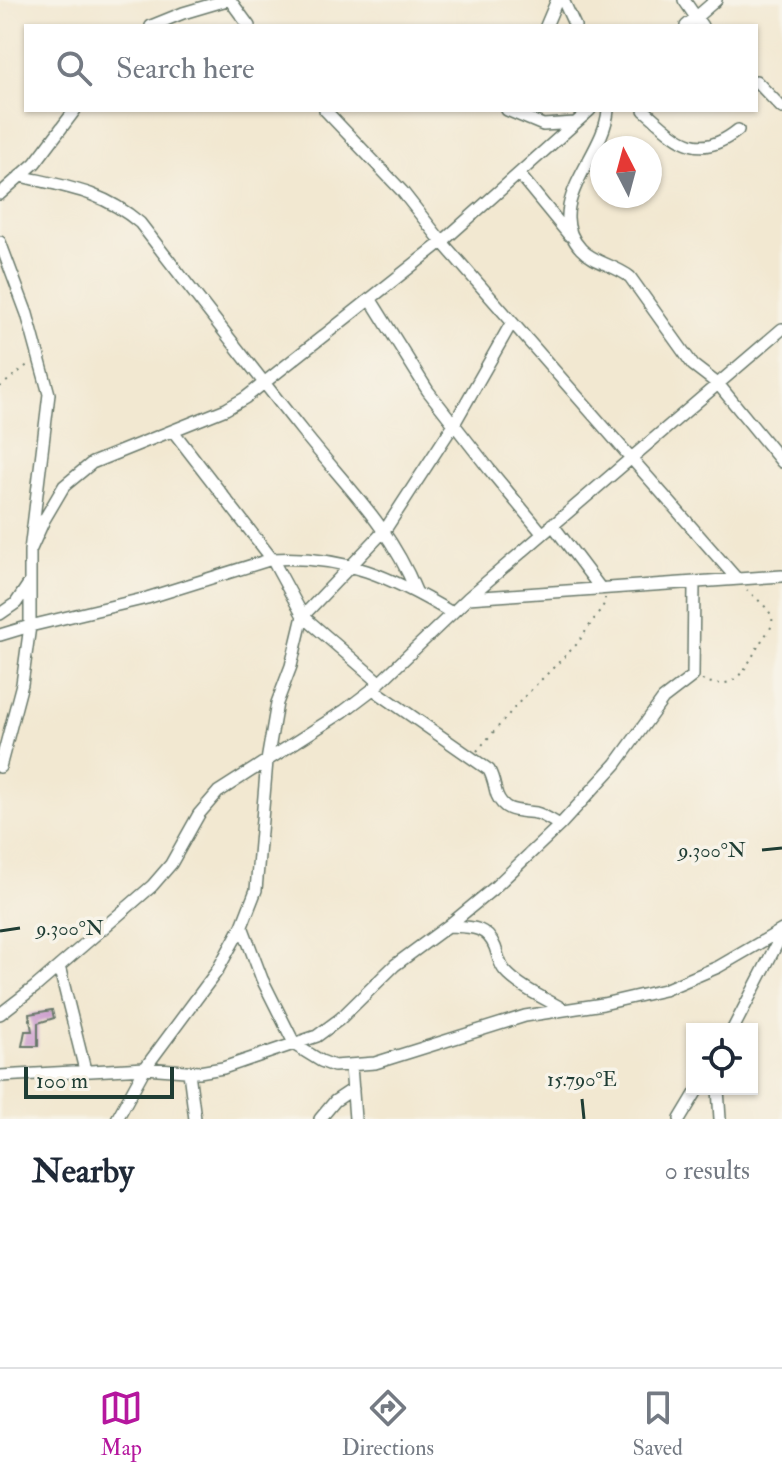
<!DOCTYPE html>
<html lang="en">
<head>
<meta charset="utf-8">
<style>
  body { margin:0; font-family:"IM FELL Double Pica",serif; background:#f6f6f7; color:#1f2937 }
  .controls { position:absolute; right:24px; bottom:24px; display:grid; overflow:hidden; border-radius:0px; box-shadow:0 2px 6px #0004 }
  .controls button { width:72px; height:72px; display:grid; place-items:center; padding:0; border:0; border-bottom:2px solid #e0e1e3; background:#fff; color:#1f2937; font:40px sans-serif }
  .compass { position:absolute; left:590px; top:136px; width:72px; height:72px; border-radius:50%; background:#fff; box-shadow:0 2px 6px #0004; rotate:354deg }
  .scale { position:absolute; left:24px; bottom:20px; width:150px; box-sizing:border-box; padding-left:8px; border:4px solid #1f3d34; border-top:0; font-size:22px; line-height:28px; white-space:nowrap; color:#1f3d34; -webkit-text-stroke:6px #f7f3e8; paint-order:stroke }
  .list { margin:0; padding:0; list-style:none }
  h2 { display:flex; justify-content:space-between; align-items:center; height:104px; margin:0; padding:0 32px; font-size:34px }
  h2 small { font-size:26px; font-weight:400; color:#747a83 }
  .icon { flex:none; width:44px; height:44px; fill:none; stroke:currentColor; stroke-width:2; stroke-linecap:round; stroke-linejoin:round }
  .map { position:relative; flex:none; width:782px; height:1119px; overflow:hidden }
  .search { position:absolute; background:#fff; box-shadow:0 2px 6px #0004; left:24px; right:24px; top:24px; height:88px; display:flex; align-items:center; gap:20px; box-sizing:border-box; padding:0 28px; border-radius:0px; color:#747a83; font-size:30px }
  .sheet { height:248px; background:#fff }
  nav { display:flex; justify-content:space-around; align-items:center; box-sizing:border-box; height:112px; border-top:2px solid #e0e1e3; background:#fff; font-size:22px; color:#747a83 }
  nav a { display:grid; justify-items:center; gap:4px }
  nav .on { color:#b5179e }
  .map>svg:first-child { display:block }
  .building { fill:#cc9cce }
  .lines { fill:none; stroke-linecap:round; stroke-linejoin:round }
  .minor-casing { stroke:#69796b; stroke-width:14 }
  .path { stroke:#69796b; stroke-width:2; stroke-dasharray:2 6; stroke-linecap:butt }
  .minor { stroke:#fff; stroke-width:11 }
  .ticks { fill:none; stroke:#1f3d34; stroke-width:3 }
  .ticks-label { font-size:20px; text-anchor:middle; fill:#1f3d34; stroke:#f7f3e8; stroke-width:7; stroke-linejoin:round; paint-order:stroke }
</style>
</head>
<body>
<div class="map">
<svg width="782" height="1119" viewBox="0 0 782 1119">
  <rect width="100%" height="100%" fill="#f7f3e8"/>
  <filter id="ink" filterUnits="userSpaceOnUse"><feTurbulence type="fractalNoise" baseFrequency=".0125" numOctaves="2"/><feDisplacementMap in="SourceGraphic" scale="16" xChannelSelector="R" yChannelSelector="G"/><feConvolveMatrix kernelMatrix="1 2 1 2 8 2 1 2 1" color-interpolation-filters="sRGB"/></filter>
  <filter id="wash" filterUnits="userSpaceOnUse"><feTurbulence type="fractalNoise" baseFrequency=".006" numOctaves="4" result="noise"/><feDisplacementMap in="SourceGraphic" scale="32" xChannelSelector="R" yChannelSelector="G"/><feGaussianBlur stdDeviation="1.8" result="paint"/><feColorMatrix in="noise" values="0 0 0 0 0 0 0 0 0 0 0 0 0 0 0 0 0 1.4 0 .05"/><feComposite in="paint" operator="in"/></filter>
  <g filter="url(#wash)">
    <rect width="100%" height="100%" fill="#f2e8d1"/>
    <g id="blocks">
      <!-- building -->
      <path class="building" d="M 52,1010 L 54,1018 L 38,1023 L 38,1046 L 22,1046 L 25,1031 L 32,1031 L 29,1014 Z"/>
    </g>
  </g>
  <g filter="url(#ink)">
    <use href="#blocks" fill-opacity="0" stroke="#69796b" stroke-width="2"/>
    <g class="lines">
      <!-- minor casing -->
      <g class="minor-casing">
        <path id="minor" d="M 230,0 L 249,26
          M 563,0 L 575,26
          M 684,0 L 702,26
          M 151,26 L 183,13 L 227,0
          M 546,26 L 557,0
          M 686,26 L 716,0
          M 756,81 L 782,108
          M 325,110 L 402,191 L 442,242 L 590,110
          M 507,110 L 543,125 L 575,123
          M 608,110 C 605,155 541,206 581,249 C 594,263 615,265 630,277 L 693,365 L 719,385 L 782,462
          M 644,110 C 677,139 697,163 738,130
          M 519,174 L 569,235
          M 20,176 C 67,187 102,191 140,223 C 194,293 248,363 303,432 C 345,485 390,526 416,591
          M 0,194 L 35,163 L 75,110
          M 0,242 L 27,314 L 49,394 L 30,551 L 30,626 L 22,684 L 0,767
          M 371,300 L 428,391 L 489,469 L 542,533
          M 173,431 L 272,559 L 303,616 L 379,682
          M 552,524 L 601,589
          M 30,551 L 44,520 L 64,486 L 92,463 L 226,409 L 245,398 L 442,242 L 737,579
          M 468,598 L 782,576
          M 0,614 L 16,603 L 28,585
          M 0,635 L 30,626 L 147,598 L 272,559 C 344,555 392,577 452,613
          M 373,689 L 489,770 C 494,779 494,786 497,795 C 505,814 520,810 536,813 C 544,815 552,821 560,825
          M 242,926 L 262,979 L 295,1045 L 321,1061 L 334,1066 L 375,1063 L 525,1016 L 603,1004 L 664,990 L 718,967 L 782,930
          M 448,926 C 469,927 486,925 495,947 C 498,955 499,964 505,971 C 519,987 544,998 563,1009
          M 59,966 L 85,1070
          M 0,1014 L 35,987 L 152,886 L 171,864 L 199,814 L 218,792 L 344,711 L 373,689 L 468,598 L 782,329
          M 733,1029 L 782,934
          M 351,1066 L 355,1119
          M 189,1072 L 195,1119
          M 0,1076 L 145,1068 L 199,1072 L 223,1068 L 317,1036 L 340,1019 L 395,965 L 448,926 L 494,888 L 560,825 L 616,764 L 663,699 L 693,676 L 694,584
          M 718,1089 L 720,1119
          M 117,1119 L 145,1068 L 217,971 L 242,926 L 256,890 L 267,761 L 277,703 L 291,666 L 303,616 L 385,530 L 454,424 L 512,322
          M 320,1119 L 335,1101 L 353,1089
          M 680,1119 L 698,1089"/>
      </g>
      <!-- path -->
      <path class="path" d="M 0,387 L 30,363
        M 702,680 C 739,694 746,665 762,640 C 766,633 774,628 772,618 C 770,608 754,597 747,590
        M 477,751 L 522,699 L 577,644 L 605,603 L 605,598"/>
      <!-- minor -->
      <use href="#minor" class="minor"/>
    </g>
  </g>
  <!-- ticks -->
  <path class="ticks" d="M 762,850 L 782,848M 0,931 L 20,928M 582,1099 L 584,1119"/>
  <g class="ticks-label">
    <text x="712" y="857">9.300°N</text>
    <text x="70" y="935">9.300°N</text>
    <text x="582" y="1086">15.790°E</text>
  </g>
</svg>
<div class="controls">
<button><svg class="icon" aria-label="locate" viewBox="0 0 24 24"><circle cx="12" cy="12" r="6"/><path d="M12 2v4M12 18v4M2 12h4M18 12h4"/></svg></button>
</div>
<svg class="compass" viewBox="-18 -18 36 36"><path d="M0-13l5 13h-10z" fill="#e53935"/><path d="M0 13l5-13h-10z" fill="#747a83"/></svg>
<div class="scale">100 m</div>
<div class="search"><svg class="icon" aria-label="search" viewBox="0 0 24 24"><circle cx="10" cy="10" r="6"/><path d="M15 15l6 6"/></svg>Search here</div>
</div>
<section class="sheet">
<h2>Nearby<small>0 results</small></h2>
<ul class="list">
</ul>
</section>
<nav>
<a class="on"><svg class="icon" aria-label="map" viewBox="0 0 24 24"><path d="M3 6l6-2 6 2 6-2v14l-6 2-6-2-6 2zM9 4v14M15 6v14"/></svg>Map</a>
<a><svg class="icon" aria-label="directions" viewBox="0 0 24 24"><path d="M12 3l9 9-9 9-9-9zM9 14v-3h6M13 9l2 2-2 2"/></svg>Directions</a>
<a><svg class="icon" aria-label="saved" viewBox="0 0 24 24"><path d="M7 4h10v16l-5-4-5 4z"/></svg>Saved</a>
</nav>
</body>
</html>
